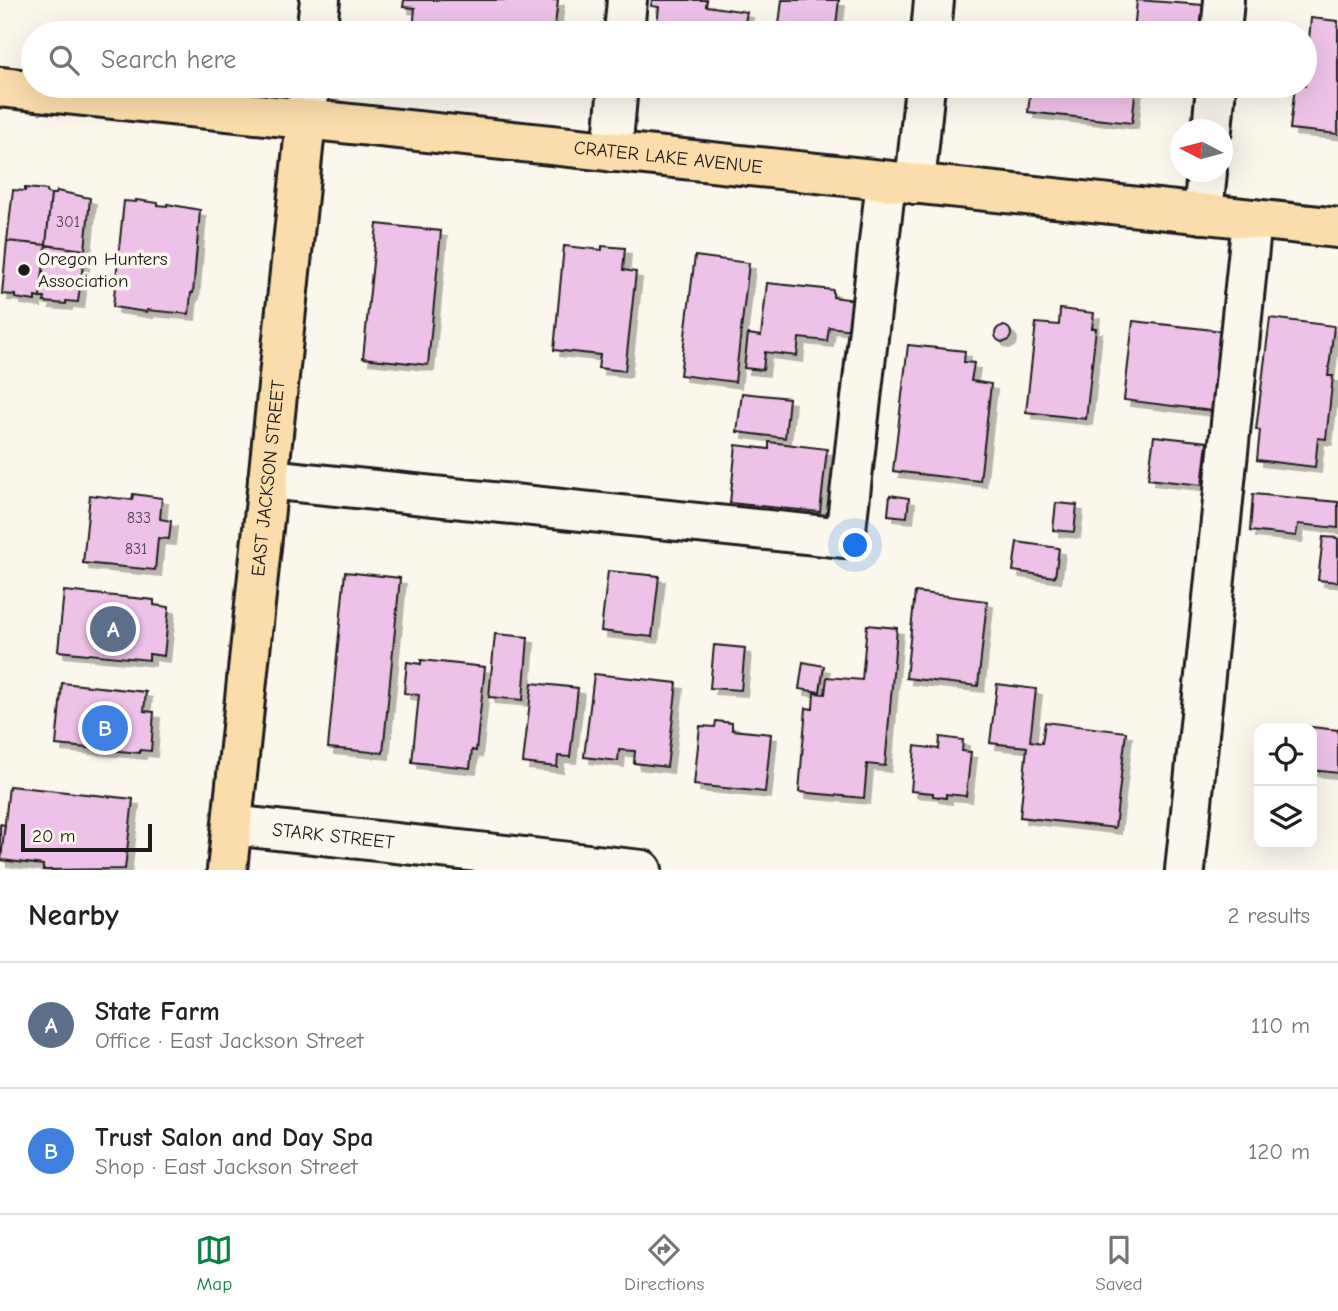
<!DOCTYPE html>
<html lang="en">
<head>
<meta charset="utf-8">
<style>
  body { margin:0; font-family:"Comic Neue",sans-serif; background:#f2f2f2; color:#202124 }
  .controls { position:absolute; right:21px; bottom:21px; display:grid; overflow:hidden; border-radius:14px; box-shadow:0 7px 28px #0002 }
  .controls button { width:63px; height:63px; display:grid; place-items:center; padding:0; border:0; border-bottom:2px solid #e0e0e0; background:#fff; color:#202124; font:35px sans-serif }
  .compass { position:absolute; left:1170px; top:119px; width:63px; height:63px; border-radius:50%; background:#fff; box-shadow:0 7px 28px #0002; rotate:276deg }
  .scale { position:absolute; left:21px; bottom:18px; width:131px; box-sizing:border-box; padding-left:7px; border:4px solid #1c1c1c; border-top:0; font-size:19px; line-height:24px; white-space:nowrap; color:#1c1c1c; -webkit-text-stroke:5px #fbf7ec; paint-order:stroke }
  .you { position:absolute; left:856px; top:546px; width:24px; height:24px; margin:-18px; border:5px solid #fff; border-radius:50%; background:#1a73e8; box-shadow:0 0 0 10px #1a73e833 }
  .badge { display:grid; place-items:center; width:46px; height:46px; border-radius:50%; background:#0b8043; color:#fff; font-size:23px; font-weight:700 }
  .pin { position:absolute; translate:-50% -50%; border:4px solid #fff; box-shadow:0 2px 7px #0006 }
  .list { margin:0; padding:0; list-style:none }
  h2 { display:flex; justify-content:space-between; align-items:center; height:91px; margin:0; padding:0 28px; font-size:30px }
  h2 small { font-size:23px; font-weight:400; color:#757577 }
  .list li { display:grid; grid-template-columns:46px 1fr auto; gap:21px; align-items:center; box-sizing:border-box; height:126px; padding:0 28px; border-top:2px solid #e0e0e0 }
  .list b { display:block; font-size:26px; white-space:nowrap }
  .list p { margin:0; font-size:23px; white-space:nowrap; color:#757577 }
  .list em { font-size:23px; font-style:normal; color:#757577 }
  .icon { flex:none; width:38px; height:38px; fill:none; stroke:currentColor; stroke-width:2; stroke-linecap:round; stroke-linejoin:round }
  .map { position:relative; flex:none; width:1338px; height:870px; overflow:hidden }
  .search { position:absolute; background:#fff; box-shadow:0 7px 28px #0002; left:21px; right:21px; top:21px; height:77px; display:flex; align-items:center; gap:18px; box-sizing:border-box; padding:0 24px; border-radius:38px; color:#757577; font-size:26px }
  .sheet { height:343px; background:#fff }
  nav { display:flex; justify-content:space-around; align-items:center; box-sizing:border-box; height:98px; border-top:2px solid #e0e0e0; background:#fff; font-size:19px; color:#757577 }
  nav a { display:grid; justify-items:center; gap:4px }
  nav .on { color:#0b8043 }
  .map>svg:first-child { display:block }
  .building { fill:#eec2e8; stroke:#1c1c1c; stroke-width:2; filter:url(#shadow) }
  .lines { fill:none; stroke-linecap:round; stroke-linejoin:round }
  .minor-casing { stroke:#1c1c1c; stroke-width:44 }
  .major-casing { stroke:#1c1c1c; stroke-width:44 }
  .minor { stroke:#fbf7ec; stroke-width:38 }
  .major { stroke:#fbddab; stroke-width:38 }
  .poi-dot { fill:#1c1c1c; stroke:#fbf7ec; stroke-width:2.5 }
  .labels { text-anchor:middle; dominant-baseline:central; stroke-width:7; stroke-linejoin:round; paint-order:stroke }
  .number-label { font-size:16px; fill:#50464f }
  .street-label { font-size:19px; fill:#1c1c1c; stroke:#fbf7ec }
  .poi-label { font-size:19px; fill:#1c1c1c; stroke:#fbf7ec; text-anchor:start }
</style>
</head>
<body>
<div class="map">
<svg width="1338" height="870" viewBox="0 0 1338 870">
  <defs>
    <filter id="shadow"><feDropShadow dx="6" dy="6" stdDeviation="0" flood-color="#0004"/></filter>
  </defs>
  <rect width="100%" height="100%" fill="#fbf7ec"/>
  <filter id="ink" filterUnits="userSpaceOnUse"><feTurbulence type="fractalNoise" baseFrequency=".0143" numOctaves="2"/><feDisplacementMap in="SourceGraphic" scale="14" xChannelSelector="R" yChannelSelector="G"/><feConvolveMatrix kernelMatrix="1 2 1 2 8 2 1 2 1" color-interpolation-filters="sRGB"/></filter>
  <g filter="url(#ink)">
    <!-- building -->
    <path class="building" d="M 404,0 L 558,0 L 554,33 L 413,32 L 415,8 L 403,7 Z
      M 652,0 L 707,0 L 706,6 L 747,12 L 743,33 L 656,33 L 659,7 L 651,6 Z
      M 782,0 L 839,0 L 835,33 L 778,33 Z
      M 1137,0 L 1203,5 L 1200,33 L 1134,33 Z
      M 1311,18 L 1338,21 L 1338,134 L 1290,129 L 1295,86 L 1305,86 L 1305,40 L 1309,40 Z
      M 1031,86 L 1136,86 L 1132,123 L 1028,112 Z
      M 25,188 L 47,190 L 47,193 L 51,194 L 46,245 L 7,241 L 13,190 L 25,191 Z
      M 57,191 L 90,198 L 85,250 L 46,245 L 51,194 L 56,194 Z
      M 136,200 L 158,203 L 158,205 L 167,206 L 167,204 L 200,210 L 193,293 L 191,293 L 189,314 L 147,310 L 147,312 L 113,307 L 124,201 L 136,202 Z
      M 377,224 L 441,231 L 428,365 L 363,358 Z
      M 7,241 L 46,245 L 40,298 L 35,297 L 35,301 L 15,298 L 15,295 L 2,294 Z
      M 46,245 L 85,250 L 78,302 L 66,301 L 66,304 L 44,302 L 45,298 L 40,298 Z
      M 564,246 L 602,250 L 602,246 L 625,248 L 623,270 L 636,272 L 625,371 L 598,368 L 600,355 L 554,350 Z
      M 695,256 L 749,263 L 735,382 L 680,375 Z
      M 767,283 L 833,290 L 833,297 L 856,300 L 853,330 L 829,327 L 827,341 L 799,338 L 797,356 L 765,352 L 763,370 L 744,368 L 748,334 L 761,336 Z
      M 1060,309 L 1094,313 L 1092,328 L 1096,328 L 1086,419 L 1026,412 L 1036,323 L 1059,325 Z
      M 1270,318 L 1334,326 L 1328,376 L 1333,376 L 1326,439 L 1318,438 L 1315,467 L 1257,460 L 1260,430 L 1256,430 Z
      M 1133,321 L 1222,331 L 1213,411 L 1124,400 Z
      M995 334a8 8 0 1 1 16 0a8 8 0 1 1-16 0Z
      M 908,345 L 965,351 L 964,362 L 974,363 L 971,381 L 991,384 L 980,481 L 893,471 Z
      M 742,393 L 789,398 L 785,438 L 737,432 Z
      M 1154,436 L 1207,442 L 1202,485 L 1148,479 Z
      M 769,442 L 827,449 L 820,512 L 730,503 L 736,445 L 769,449 Z
      M 133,494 L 162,498 L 160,519 L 171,521 L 169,539 L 158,538 L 155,570 L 83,563 L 90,495 L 132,500 Z
      M 1253,494 L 1338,502 L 1338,528 L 1298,524 L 1296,536 L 1250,531 Z
      M 890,495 L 909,498 L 907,517 L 888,515 Z
      M 1056,503 L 1077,505 L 1074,532 L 1053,530 Z
      M 1323,537 L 1338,538 L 1338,582 L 1318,580 Z
      M 1017,542 L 1059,548 L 1055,577 L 1013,571 Z
      M 608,571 L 659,576 L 652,637 L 601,631 Z
      M 345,572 L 400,578 L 383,753 L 328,748 Z
      M 64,591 L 154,600 L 154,605 L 169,607 L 164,656 L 149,654 L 149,660 L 58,651 Z
      M 915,592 L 987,601 L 978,686 L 906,678 Z
      M 867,625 L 897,628 L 885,766 L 867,764 L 864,798 L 799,792 L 806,708 L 813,709 L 814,693 L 825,694 L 827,677 L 862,680 Z
      M 495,634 L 528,637 L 523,700 L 489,697 Z
      M 714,645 L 745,648 L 741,690 L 710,688 Z
      M 421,660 L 485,667 L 476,751 L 472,750 L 470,768 L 412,762 L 419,695 L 404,693 L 407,662 L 421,664 Z
      M 803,662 L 824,666 L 820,692 L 799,689 Z
      M 594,674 L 677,683 L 667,767 L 634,763 L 635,751 L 619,750 L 618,761 L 584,757 Z
      M 62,683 L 146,692 L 144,711 L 154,712 L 151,751 L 140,750 L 140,753 L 56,745 Z
      M 532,683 L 578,688 L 570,757 L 558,756 L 557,767 L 523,763 Z
      M 997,684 L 1036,689 L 1030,741 L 1042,743 L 1045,722 L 1126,732 L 1115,828 L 1020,817 L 1027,747 L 990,743 Z
      M 716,721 L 732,723 L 732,730 L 771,734 L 765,792 L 694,785 L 700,726 L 715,727 Z
      M 1302,726 L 1338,730 L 1338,773 L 1312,770 L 1312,728 L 1302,728 Z
      M 940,737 L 963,740 L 962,751 L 971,752 L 966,796 L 946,794 L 946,798 L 933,796 L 933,793 L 911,791 L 915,746 L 939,749 Z
      M 9,786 L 133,799 L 125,869 L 43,870 L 43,865 L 1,860 Z
      M 0,824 L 5,825 L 1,857 L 0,857 Z"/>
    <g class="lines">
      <!-- minor casing -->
      <g class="minor-casing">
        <g id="minor">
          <path d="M 316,33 L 320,0"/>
          <path d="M 624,33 L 627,0"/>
          <path d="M 931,33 L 934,0"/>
          <path d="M 1221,33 L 1224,0"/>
          <path d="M 306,120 L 310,86"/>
          <path d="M 1212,130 L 1216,86"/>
          <path d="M 612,152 L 618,86"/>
          <path d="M 915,184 L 925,86"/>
          <path d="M 1203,214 L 1207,172"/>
          <path d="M 268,479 L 845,538 L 886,181"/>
          <path id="s1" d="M 232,825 L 642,870"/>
          <path d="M 1185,870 L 1252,219"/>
        </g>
      </g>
      <!-- major casing -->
      <g class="major-casing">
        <g id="major">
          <path id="s2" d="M 0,87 L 1338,228"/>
          <path id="s3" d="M 227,870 L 306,120"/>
        </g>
      </g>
      <!-- minor -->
      <use href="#minor" class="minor"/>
      <!-- major -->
      <use href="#major" class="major"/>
    </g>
  </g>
  <!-- markers -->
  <circle class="poi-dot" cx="24" cy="270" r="7"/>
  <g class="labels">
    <!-- number labels -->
    <g class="number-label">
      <text x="68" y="222">301</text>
      <text x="139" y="518">833</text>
      <text x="136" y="549">831</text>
    </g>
    <!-- street labels -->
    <g class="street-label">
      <text stroke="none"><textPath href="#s2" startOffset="672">CRATER LAKE AVENUE</textPath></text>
      <text stroke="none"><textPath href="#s3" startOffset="394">EAST JACKSON STREET</textPath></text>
      <text stroke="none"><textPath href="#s1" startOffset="102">STARK STREET</textPath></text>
    </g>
    <!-- poi labels -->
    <g class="poi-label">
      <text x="38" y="259">Oregon Hunters<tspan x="38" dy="22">Association</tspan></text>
    </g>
  </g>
</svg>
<div class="controls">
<button><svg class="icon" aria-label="locate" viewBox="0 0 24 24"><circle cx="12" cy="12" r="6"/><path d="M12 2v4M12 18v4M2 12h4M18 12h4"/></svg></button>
<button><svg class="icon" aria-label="layers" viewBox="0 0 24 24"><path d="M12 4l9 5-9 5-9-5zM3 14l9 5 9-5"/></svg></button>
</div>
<svg class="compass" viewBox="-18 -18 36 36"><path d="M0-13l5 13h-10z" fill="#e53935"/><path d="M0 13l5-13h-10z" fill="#757577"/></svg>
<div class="scale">20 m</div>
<div class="you"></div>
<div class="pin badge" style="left:113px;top:629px;background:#5c6f8a">A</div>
<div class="pin badge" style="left:105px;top:728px;background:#3f7fe0">B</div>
<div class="search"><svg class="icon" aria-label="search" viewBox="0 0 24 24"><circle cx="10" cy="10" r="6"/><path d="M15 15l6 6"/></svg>Search here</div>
</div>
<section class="sheet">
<h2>Nearby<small>2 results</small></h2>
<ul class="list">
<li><span class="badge" style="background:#5c6f8a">A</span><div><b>State Farm</b><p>Office · East Jackson Street</p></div><em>110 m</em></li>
<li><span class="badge" style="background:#3f7fe0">B</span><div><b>Trust Salon and Day Spa</b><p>Shop · East Jackson Street</p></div><em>120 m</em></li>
</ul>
</section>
<nav>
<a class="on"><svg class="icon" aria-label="map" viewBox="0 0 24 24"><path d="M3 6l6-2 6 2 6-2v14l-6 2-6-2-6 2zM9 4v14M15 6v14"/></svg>Map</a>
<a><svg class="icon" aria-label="directions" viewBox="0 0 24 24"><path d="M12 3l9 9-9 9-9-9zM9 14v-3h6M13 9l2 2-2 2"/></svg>Directions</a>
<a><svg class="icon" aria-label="saved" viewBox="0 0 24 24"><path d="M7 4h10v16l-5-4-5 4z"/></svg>Saved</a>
</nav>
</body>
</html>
